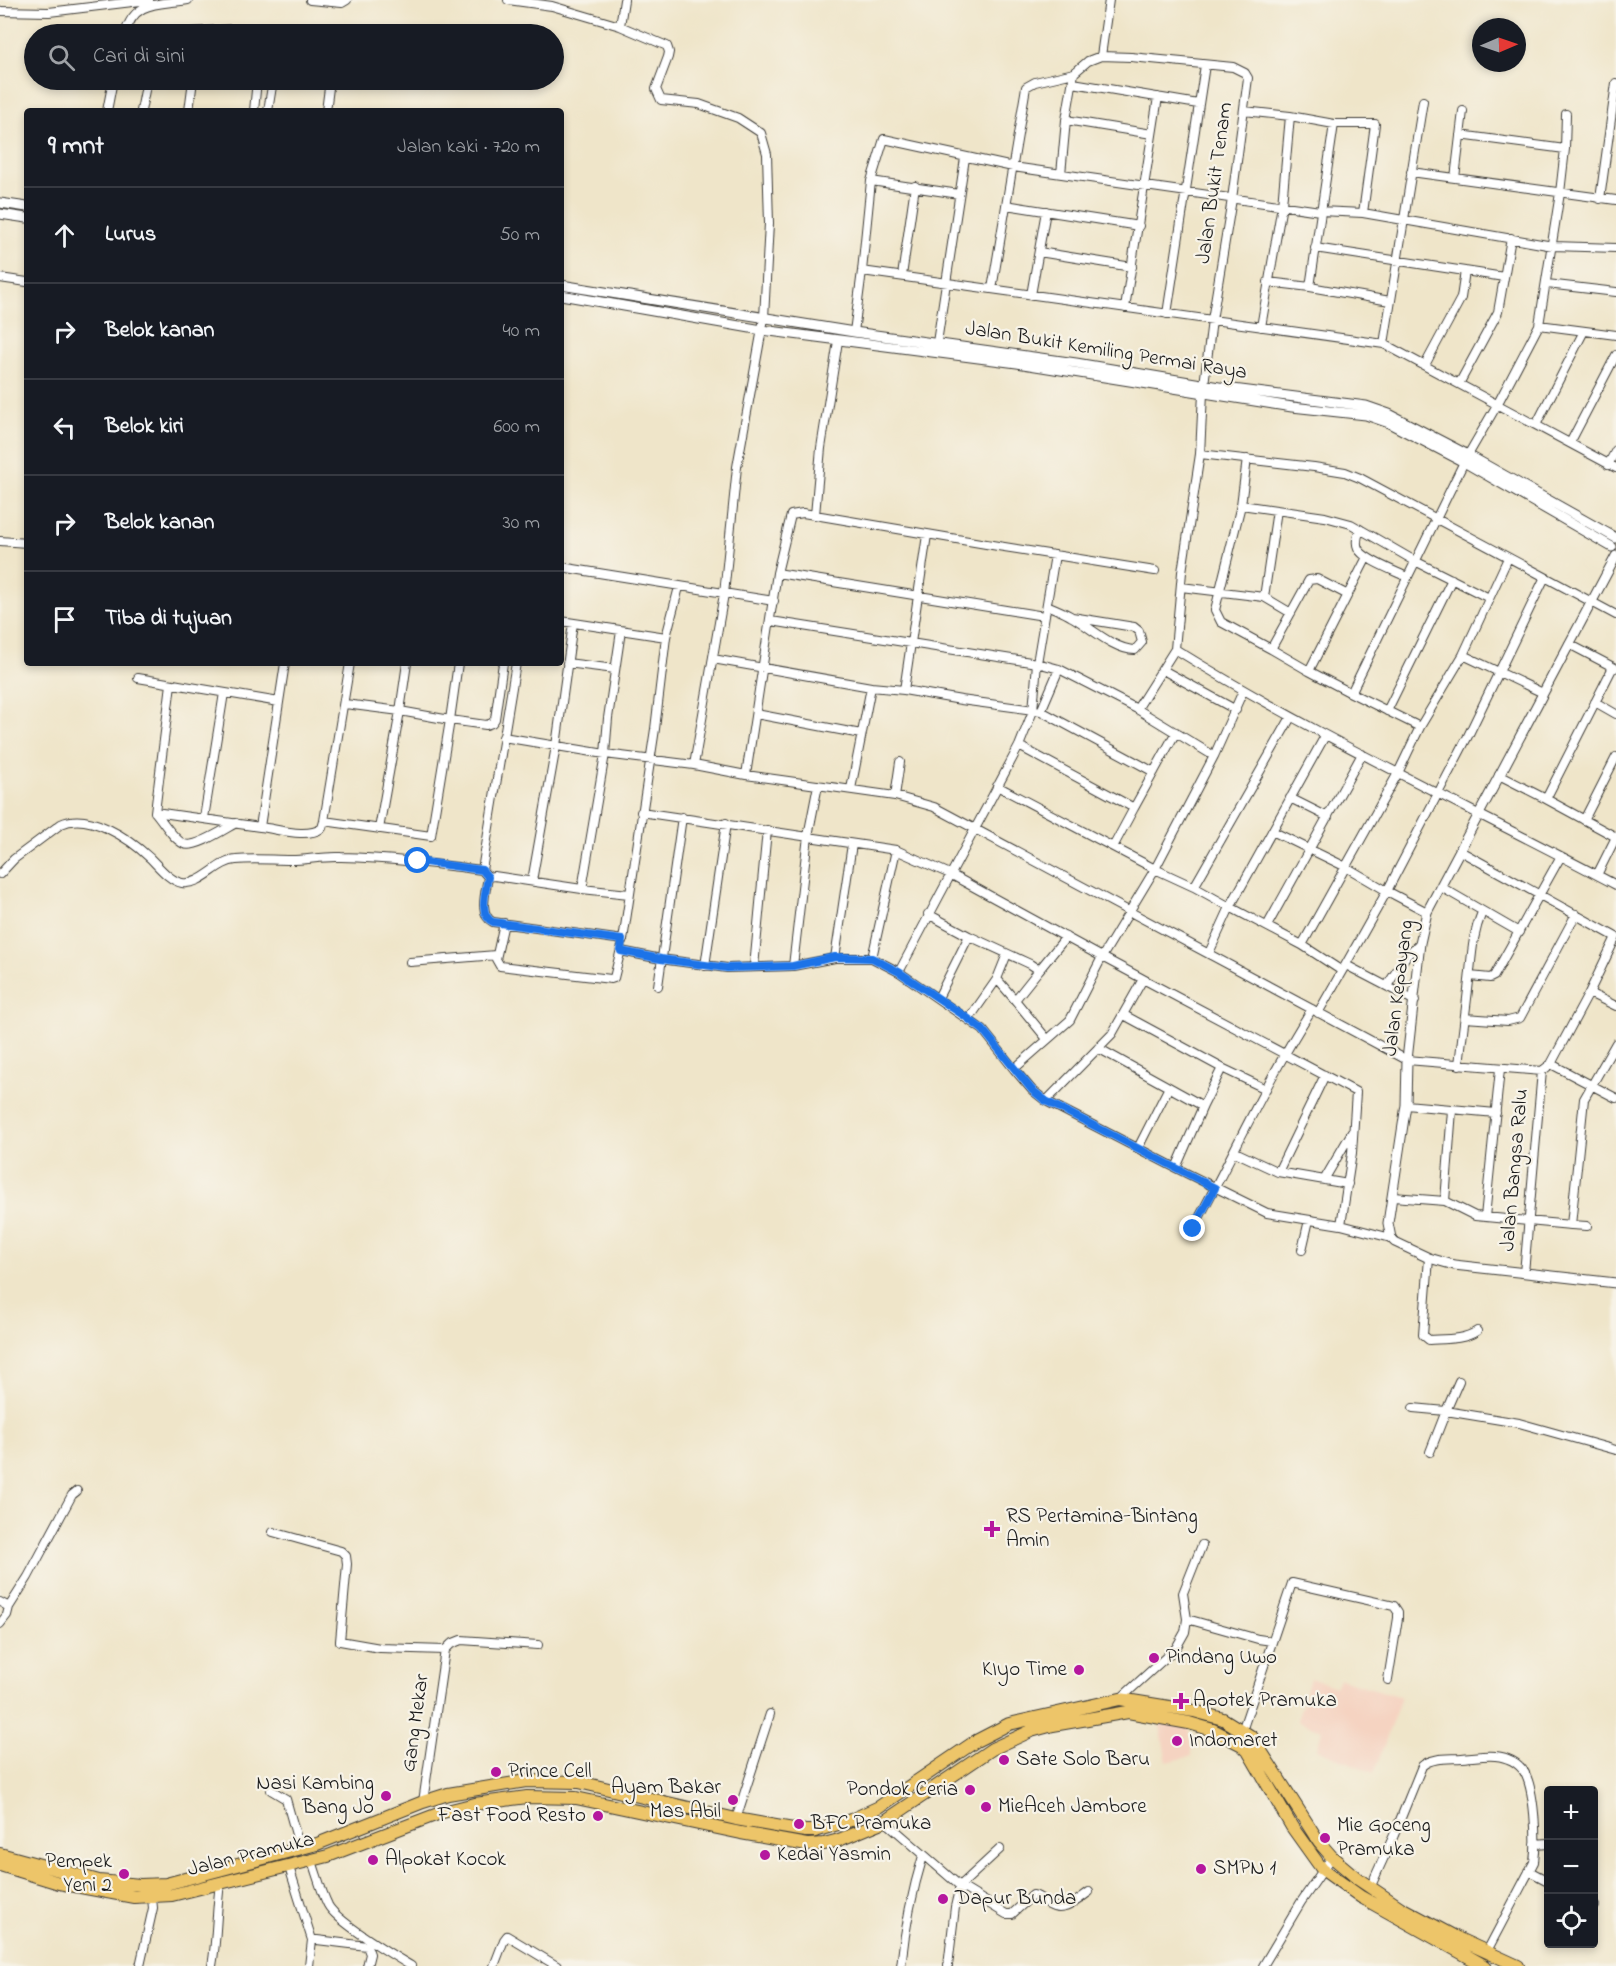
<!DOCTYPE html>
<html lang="id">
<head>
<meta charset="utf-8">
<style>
  body { margin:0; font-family:"Indie Flower",sans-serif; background:#242831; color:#f1f3f6 }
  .controls { position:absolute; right:18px; bottom:18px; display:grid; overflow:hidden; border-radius:6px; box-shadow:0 3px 9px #0003 }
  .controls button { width:54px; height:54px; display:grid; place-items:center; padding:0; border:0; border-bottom:2px solid #363941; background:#171b24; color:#f1f3f6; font:30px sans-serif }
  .compass { position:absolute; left:1472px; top:18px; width:54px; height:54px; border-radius:50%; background:#171b24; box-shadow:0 3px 9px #0003; rotate:88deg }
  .stop { position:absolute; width:18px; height:18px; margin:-14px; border:4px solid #1a73e8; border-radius:50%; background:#fff }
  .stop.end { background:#1a73e8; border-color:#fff; box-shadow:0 2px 6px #0008 }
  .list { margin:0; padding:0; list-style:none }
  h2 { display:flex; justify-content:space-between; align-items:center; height:78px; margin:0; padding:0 24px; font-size:26px }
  h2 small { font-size:20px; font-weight:400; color:#9ea1a6 }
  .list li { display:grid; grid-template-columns:39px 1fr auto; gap:18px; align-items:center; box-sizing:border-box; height:96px; padding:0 24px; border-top:2px solid #363941 }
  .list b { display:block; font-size:22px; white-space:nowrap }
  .list em { font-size:20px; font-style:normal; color:#9ea1a6 }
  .icon { flex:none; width:33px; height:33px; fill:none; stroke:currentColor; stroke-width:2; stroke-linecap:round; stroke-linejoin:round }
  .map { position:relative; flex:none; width:1616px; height:1966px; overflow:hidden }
  .search { position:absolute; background:#171b24; box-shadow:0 3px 9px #0003; left:24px; top:24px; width:540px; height:66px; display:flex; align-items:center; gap:15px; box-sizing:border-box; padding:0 21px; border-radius:33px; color:#9ea1a6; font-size:22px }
  .panel { position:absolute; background:#171b24; box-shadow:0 3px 9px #0003; left:24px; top:108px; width:540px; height:558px; border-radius:6px }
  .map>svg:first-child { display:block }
  .built { fill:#f5d3c1 }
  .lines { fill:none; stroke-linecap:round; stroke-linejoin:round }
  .minor-casing { stroke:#3c3a36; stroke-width:10 }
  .tertiary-casing { stroke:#3c3a36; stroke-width:11 }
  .primary-casing { stroke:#3c3a36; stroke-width:14 }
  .minor { stroke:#fff; stroke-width:8 }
  .tertiary { stroke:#fff; stroke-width:9 }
  .primary { stroke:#edc569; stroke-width:12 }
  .route { stroke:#1a73e8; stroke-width:8 }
  .poi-dot { fill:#b5179e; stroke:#f7f3e8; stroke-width:2 }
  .labels { text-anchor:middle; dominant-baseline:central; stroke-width:4.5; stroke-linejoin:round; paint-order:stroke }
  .street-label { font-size:21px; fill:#1c1c1c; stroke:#f7f3e8 }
  .poi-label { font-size:21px; fill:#1c1c1c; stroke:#f7f3e8; text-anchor:start }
</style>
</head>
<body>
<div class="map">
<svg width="1616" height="1966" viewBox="0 0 1616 1966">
  <rect width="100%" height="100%" fill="#f7f3e8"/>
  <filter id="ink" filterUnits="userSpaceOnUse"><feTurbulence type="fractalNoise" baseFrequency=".0167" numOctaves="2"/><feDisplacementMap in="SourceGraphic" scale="12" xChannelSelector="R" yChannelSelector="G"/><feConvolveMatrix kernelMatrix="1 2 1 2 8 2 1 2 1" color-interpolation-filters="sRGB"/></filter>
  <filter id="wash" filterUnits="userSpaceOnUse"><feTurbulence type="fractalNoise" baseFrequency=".008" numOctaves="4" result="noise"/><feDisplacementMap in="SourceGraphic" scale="24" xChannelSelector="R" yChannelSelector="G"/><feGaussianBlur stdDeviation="1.35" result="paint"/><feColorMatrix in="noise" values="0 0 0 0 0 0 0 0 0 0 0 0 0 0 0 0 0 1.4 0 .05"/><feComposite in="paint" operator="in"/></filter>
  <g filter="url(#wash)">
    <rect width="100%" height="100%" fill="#efe5c9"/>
    <!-- built -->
    <path class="built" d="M 1310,1678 L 1336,1687 L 1340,1679 L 1401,1697 L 1374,1773 L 1317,1749 L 1322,1730 L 1297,1721 Z
      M 1159,1721 L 1189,1725 L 1192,1756 L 1167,1762 Z"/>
  </g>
  <g filter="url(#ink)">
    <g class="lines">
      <!-- minor casing -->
      <g class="minor-casing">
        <path id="minor" d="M 310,0 L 342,3 L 347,0
          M 508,0 L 552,6 L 620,26 L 624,0
          M 0,11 L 49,12 L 149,0
          M 620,26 L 667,46 L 669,52 L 668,57 L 656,89 L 661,100 L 699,104 L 738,118 L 761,133 L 767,154 L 769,223 L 764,318 L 737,467 L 724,594 L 694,765
          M 125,34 C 134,0 158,5 188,0
          M 162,34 L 235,29 L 261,33 L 333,34
          M 1101,56 L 1109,0
          M 1073,83 L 1198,104
          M 107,111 L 113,80
          M 141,111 L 147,80
          M 189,111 L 193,80
          M 254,111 L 257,80
          M 268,111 L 273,80
          M 326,111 L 330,80
          M 1244,111 L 1290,116 L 1334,124 L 1375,124 L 1363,213
          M 1066,120 L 1152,134
          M 1460,135 L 1565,149
          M 1411,172 L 1616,200
          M 1455,178 L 1463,111
          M 871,181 L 959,194
          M 1600,199 L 1616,83
          M 1006,205 L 1139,226
          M 1315,248 L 1504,277
          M 1039,252 L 1132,267
          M 862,271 L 1384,344 L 1616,468
          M 902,276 L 915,186
          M 0,278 L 27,282
          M 1268,282 L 1310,287 L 1390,301
          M 1547,284 L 1616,292
          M 1310,287 L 1334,124
          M 992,289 L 1026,87 L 1035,82 L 1074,73 L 1066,120 L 1061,174
          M 1031,295 L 1046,211
          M 1125,308 L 1158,97
          M 1167,314 L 1205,65
          M 1539,325 L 1616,335
          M 1261,327 L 1282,205 L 1290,116
          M 854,332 L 862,271 L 871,181 L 884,139 L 1013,167 L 1320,211 L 1363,213 L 1553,246 L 1616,248
          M 1384,344 L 1423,101
          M 936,349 L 965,158
          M 1425,365 L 1461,298 L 1465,271
          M 1459,384 L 1498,312 L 1511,238
          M 1536,425 L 1584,331
          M 1570,443 L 1616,355
          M 1200,454 L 1314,467 L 1345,472 L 1360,478 L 1616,615
          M 1247,459 L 1241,505 L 1215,610 L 1221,622 L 1271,649 L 1309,580 L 1317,579 L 1348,595
          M 1608,465 L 1616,450
          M 1241,505 L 1325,517 L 1351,524 L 1415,561 L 1489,598
          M 1277,510 L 1264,597 L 1291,613
          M 815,515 L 821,448 L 838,341
          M 1360,529 C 1358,535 1355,542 1358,548 C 1362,559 1395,571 1407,577
          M 0,541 L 27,543
          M 1508,558 L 1463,655 L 1420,727 L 1351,693 L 1464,462 L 1497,405 L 1539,325 L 1560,193 L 1565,149 L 1566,114
          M 561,567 L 774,601
          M 777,573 L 1044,616
          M 1181,587 L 1264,597
          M 1047,605 C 1055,609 1064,612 1072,617 C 1090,627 1114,650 1135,650 L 1142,642 L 1139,631 L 1134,627 L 1072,617
          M 561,621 L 666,637
          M 771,621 L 1037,663 L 1059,669 L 1137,709 L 1175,649 L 1182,572 L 1200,454 L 1203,393 L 1212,320 L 1232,199 L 1248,78 L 1245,73 L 1233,67 L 1131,57 L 1101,56 L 1088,61 L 1074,73
          M 1569,644 L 1615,668
          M 1175,649 C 1317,737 1469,807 1616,885
          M 1271,649 L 1309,671 L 1367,557
          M 1463,655 L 1543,693
          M 713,659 L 871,687 L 904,690 L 927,535
          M 285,663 L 260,827 C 278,829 307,839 322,828 L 324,821 L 350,663
          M 458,663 L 450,720 L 486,725 L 492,723 L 495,719 L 503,663
          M 516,663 L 482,870 L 488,877 L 494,876 L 582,889 L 605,754 L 608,718 L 621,631
          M 567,663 L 615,669
          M 1613,667 L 1546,799 L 1616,837
          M 1163,670 L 1236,710
          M 1309,671 L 1351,693
          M 138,678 L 279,702
          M 171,684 L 155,812 C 163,821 172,838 184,844 C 195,849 225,829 236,823
          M 904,690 L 961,700 L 1041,711 L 1154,772
          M 1595,702 L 1616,714
          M 345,704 L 400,711 L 407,663
          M 1137,709 L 1214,756
          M 1041,711 L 1059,669
          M 1387,711 L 1452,579
          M 756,714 L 861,734
          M 503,737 L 605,754 L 694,765 L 746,775 L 895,796 L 934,807 L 1407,1060 L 1542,1071 L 1551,1064 L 1589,993 L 1616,937
          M 1019,746 L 1134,808 L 1113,847 L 1155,869 L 1102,957 L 1143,979 L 1112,1034 L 1046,1101
          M 746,775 L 777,573 L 791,515 L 803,513 L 998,546 L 1155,571
          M 1499,775 L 1546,799
          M 997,786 L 1113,847
          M 851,789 L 871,687
          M 895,796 L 900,762
          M 1290,798 L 1328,817
          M 1134,808 L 1176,732
          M 155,812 L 260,827
          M 641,812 L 896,850 L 950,874 L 1102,957 L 1070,1020 L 1014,1069 L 983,1030 L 899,972
          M 204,818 L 224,693
          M 1584,820 L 1616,757
          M 324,821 L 431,836 L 450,720 L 400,711 L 379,829
          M 1272,831 L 1346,867 L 1387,891 L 1342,971
          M 1460,851 L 1616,937
          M 0,874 L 14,859 L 61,824 C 89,811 130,839 150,858 C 159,867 170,881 182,883 C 202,886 217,861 236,860 C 254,858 272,860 291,860 C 307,860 324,856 341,857 C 388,858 435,864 482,870
          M 1597,875 L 1616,837
          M 488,877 C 486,891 478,915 493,922 L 623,940 L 655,729 L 666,637 L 679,587
          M 532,881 L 556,746 L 573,623
          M 1194,887 L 1291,717
          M 1441,887 L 1519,932
          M 582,889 L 629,894
          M 1427,912 L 1387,891 L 1467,738 L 1545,577
          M 928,914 L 969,936 L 938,998
          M 504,923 L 496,959 L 500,966 L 611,979 L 614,978 L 621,949
          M 1267,926 L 1362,754
          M 969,936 L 1030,964 L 1039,970 L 1066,937
          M 1302,945 L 1398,773 L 1420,727
          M 621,951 L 661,959 L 727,968 L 793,966 L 835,958 L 872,958 L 899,972 L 1019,746 L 1033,711 L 1037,663 L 1055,555
          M 1209,953 L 1230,907 L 1194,887 L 1155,869 L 1214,756 L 1243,691
          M 835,958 L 852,844
          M 872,958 L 896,850
          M 410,962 L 496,955
          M 1346,965 L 1415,1001
          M 705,966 L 726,823
          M 793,966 L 808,836 L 818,785
          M 754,967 L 767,830
          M 1039,970 L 1015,1000 L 1047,1039
          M 1470,976 L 1490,978 L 1494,976 L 1561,856
          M 997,979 L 1007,954
          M 1143,979 L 1356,1092 L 1352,1153 L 1341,1225 L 1267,1213 L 1176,1168 L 1203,1106
          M 658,986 L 682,817
          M 1387,986 L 1406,956 L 1420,943
          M 1589,993 L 1616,1006
          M 1318,1013 L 1342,971 L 1302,945 L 1230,907 L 1325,736
          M 1124,1015 L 1222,1068 L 1266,1089
          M 1465,1018 L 1508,1021 L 1520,1018 L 1576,914
          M 969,1019 L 997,979 L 1015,1000
          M 1098,1048 L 1203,1106 L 1222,1068
          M 1551,1064 L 1616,1098
          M 1459,1065 C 1462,1037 1466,1009 1469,981 C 1472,955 1472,936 1482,912
          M 1014,1069 L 1032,1090 L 1046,1101 L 1176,1168
          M 1406,1105 L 1496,1113
          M 1138,1148 L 1169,1087
          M 1235,1152 L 1278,1172 L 1325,1075
          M 1278,1172 L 1348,1184
          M 1324,1180 L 1352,1132
          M 1393,1197 L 1445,1201 L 1475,1216 L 1571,1225
          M 1445,1201 L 1452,1110
          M 1485,1217 L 1500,1069
          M 1341,1225 L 1391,1238
          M 1587,1226 L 1571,1225 L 1584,1099 L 1616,1043
          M 1193,1229 C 1233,1156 1267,1079 1312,1009
          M 1302,1250 L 1309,1220
          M 1429,1258 L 1423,1335 L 1429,1340 C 1445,1339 1464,1340 1477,1331
          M 1524,1273 L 1542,1071
          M 1459,1381 L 1446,1411 L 1519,1423 L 1616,1450
          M 1413,1408 L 1446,1411 L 1430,1452
          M 273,1532 L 341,1551 L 346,1556 L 347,1564 L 340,1641 L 380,1648 L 445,1650 L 451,1644 L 461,1640 L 538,1645
          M 0,1602 L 9,1607
          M 1187,1619 L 1258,1639 L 1272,1641
          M 0,1624 L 7,1615 L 9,1607 L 28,1577 L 72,1495 L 77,1491
          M 1120,1699 L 1176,1648 L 1185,1632 L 1187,1619 L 1183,1593 L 1202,1545
          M 1242,1731 L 1292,1583 L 1394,1606 L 1398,1612 L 1398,1618 L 1388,1680
          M 271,1790 L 286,1799 L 300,1849
          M 423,1802 L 445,1650
          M 736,1819 L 770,1714
          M 885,1821 L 960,1886 L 1006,1914 L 1012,1914 L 1033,1895 C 1040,1896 1043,1901 1049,1905 C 1064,1914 1077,1900 1089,1892
          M 1535,1844 L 1548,1843
          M 312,1861 C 317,1875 321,1891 328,1905 C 337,1922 393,1955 411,1966
          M 289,1867 L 312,1940
          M 1529,1871 L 1548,1881
          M 1370,1888 L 1394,1835 L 1422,1766 C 1432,1757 1449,1759 1462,1758 C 1477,1757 1494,1753 1508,1759 C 1514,1761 1519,1765 1523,1770 C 1535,1787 1537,1841 1534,1862 L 1487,1951
          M 1594,1905 L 1595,1906
          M 140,1966 L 153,1908 L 152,1898
          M 212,1966 C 217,1939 216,1911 220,1884
          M 309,1966 L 312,1940 L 317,1940 L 367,1946 L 370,1954 L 367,1966
          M 494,1966 L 504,1940 L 507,1936 L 557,1966
          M 901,1966 C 905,1928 912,1892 923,1856
          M 948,1966 L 955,1907 L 960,1886 L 1000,1849
          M 1263,1966 L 1301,1902 L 1332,1857"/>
      </g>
      <!-- tertiary casing -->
      <g class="tertiary-casing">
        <path id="tertiary" d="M 0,203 L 27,207
          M 0,214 L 27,218
          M 561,285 L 854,332 L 1076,363 L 1225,388 L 1366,406 L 1389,414 L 1468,455 L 1616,538
          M 561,295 L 762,330 L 1017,363 L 1292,407 L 1366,415 L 1389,423 L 1464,462 L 1612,547
          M 1616,556 L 1427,912 L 1420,943 L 1407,1060 L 1406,1105 L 1388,1223 L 1391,1238 L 1395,1242 L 1429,1258 L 1454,1265 L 1616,1283"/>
      </g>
      <!-- primary casing -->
      <g class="primary-casing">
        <path id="primary" d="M 0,1854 L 99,1881 L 140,1885 L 166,1884 L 317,1844 L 423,1802 L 448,1794 L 526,1781 L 579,1782 L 736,1819 L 805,1831 L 815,1831 L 851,1820 L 879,1807 L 976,1741 L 1009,1724 L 1120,1699 L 1194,1711 L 1223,1719 L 1252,1737 L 1319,1842 L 1332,1857 L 1358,1879 L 1401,1908 L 1459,1939 L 1518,1966
          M 0,1865 L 59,1883 L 134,1897 L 172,1895 L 328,1856 L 443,1812 L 475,1804 L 527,1797 L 576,1798 L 741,1833 L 807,1845 L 824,1844 L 839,1840 L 885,1821 L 992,1749 L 1031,1731 L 1053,1725 L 1128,1712 L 1189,1723 L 1213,1730 L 1242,1745 L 1248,1751 L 1292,1827 L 1322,1869 L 1361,1897 L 1485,1966"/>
      </g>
      <!-- minor -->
      <use href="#minor" class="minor"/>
      <!-- tertiary -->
      <use href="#tertiary" class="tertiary"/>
      <!-- primary -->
      <use href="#primary" class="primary"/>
    </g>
  </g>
  <g class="lines" filter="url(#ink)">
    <!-- route -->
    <path class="route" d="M 418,861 L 482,870 L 488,877 C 486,891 478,915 493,922 L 622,940 L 621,951 L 661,959 L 727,968 L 793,966 L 835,957 L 872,958 L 899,972 L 966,1017 L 983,1030 L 1032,1090 L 1046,1101 L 1215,1188 L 1193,1229"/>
  </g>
  <!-- markers -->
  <g class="poi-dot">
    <path d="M989 1520h6v6h6v6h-6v6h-6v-6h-6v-6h6z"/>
    <circle cx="1154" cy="1658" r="6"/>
    <circle cx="1079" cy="1670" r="6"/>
    <path d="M1178 1692h6v6h6v6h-6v6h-6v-6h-6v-6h6z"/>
    <circle cx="1177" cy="1741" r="6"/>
    <circle cx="1004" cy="1760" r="6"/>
    <circle cx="496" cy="1772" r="6"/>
    <circle cx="970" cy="1790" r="6"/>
    <circle cx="386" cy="1796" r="6"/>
    <circle cx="733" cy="1800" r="6"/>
    <circle cx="986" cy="1807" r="6"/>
    <circle cx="598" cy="1816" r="6"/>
    <circle cx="799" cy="1824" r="6"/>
    <circle cx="1325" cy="1838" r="6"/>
    <circle cx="765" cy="1855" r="6"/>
    <circle cx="373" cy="1860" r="6"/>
    <circle cx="1201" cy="1869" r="6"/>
    <circle cx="124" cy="1874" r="6"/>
    <circle cx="943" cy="1899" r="6"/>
  </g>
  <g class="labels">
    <!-- street labels -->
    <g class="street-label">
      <text transform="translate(1215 183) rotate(-82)">Jalan Bukit Tenam</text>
      <text transform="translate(1106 351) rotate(9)">Jalan Bukit Kemiling Permai Raya</text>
      <text transform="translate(1399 988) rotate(-83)">Jalan Kepayang</text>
      <text transform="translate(1515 1170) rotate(-85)">Jalan Bangsa Ralu</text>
      <text transform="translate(416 1723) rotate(-82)">Gang Mekar</text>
      <text transform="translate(251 1855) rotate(-14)">Jalan Pramuka</text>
    </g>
    <!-- poi labels -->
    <g class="poi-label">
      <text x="1006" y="1517">RS Pertamina-Bintang<tspan x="1006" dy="24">Amin</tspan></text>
      <text x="1166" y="1658">Pindang Uwo</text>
      <text x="1067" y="1670" text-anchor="end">KIyo Time</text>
      <text x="1193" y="1701">Apotek Pramuka</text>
      <text x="1189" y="1741">Indomaret</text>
      <text x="1016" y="1760">Sate Solo Baru</text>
      <text x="508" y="1772">Prince Cell</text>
      <text x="374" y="1784" text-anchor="end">Nasi Kambing<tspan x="374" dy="24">Bang Jo</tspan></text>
      <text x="721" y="1788" text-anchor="end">Ayam Bakar<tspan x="721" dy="24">Mas Abil</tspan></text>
      <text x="958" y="1790" text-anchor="end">Pondok Ceria</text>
      <text x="998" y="1807">MieAceh Jambore</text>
      <text x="586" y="1816" text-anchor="end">Fast Food Resto</text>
      <text x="811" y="1824">BFC Pramuka</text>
      <text x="1337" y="1826">Mie Goceng<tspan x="1337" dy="24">Pramuka</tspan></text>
      <text x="777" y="1855">Kedai Yasmin</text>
      <text x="385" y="1860">Alpokat Kocok</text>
      <text x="112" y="1862" text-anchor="end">Pempek<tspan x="112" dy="24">Yeni 2</tspan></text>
      <text x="1213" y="1869">SMPN 1</text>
      <text x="955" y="1899">Dapur Bunda</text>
    </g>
  </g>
</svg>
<div class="controls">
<button>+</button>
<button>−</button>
<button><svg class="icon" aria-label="locate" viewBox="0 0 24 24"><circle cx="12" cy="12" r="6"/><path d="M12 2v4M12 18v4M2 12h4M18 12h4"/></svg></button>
</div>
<svg class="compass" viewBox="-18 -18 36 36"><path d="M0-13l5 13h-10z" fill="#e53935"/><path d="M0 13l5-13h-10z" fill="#9ea1a6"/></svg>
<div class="stop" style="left:418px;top:861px"></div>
<div class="stop end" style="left:1193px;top:1229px"></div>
<div class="search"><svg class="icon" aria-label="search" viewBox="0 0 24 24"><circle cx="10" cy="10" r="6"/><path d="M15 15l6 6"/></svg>Cari di sini</div>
<section class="panel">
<h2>9 mnt<small>Jalan kaki · 720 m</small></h2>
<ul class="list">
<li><svg class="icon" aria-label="ahead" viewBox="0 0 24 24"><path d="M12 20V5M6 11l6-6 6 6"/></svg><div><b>Lurus</b></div><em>50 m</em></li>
<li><svg class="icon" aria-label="right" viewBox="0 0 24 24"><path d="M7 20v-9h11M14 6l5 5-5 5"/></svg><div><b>Belok kanan</b></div><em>40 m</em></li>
<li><svg class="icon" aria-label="left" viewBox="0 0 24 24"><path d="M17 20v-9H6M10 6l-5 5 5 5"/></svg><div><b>Belok kiri</b></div><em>600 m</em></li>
<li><svg class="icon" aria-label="right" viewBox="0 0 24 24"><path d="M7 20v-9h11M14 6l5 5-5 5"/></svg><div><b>Belok kanan</b></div><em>30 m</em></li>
<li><svg class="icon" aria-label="arrive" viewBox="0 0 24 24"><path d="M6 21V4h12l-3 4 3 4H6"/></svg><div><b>Tiba di tujuan</b></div></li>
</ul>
</section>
</div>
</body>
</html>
